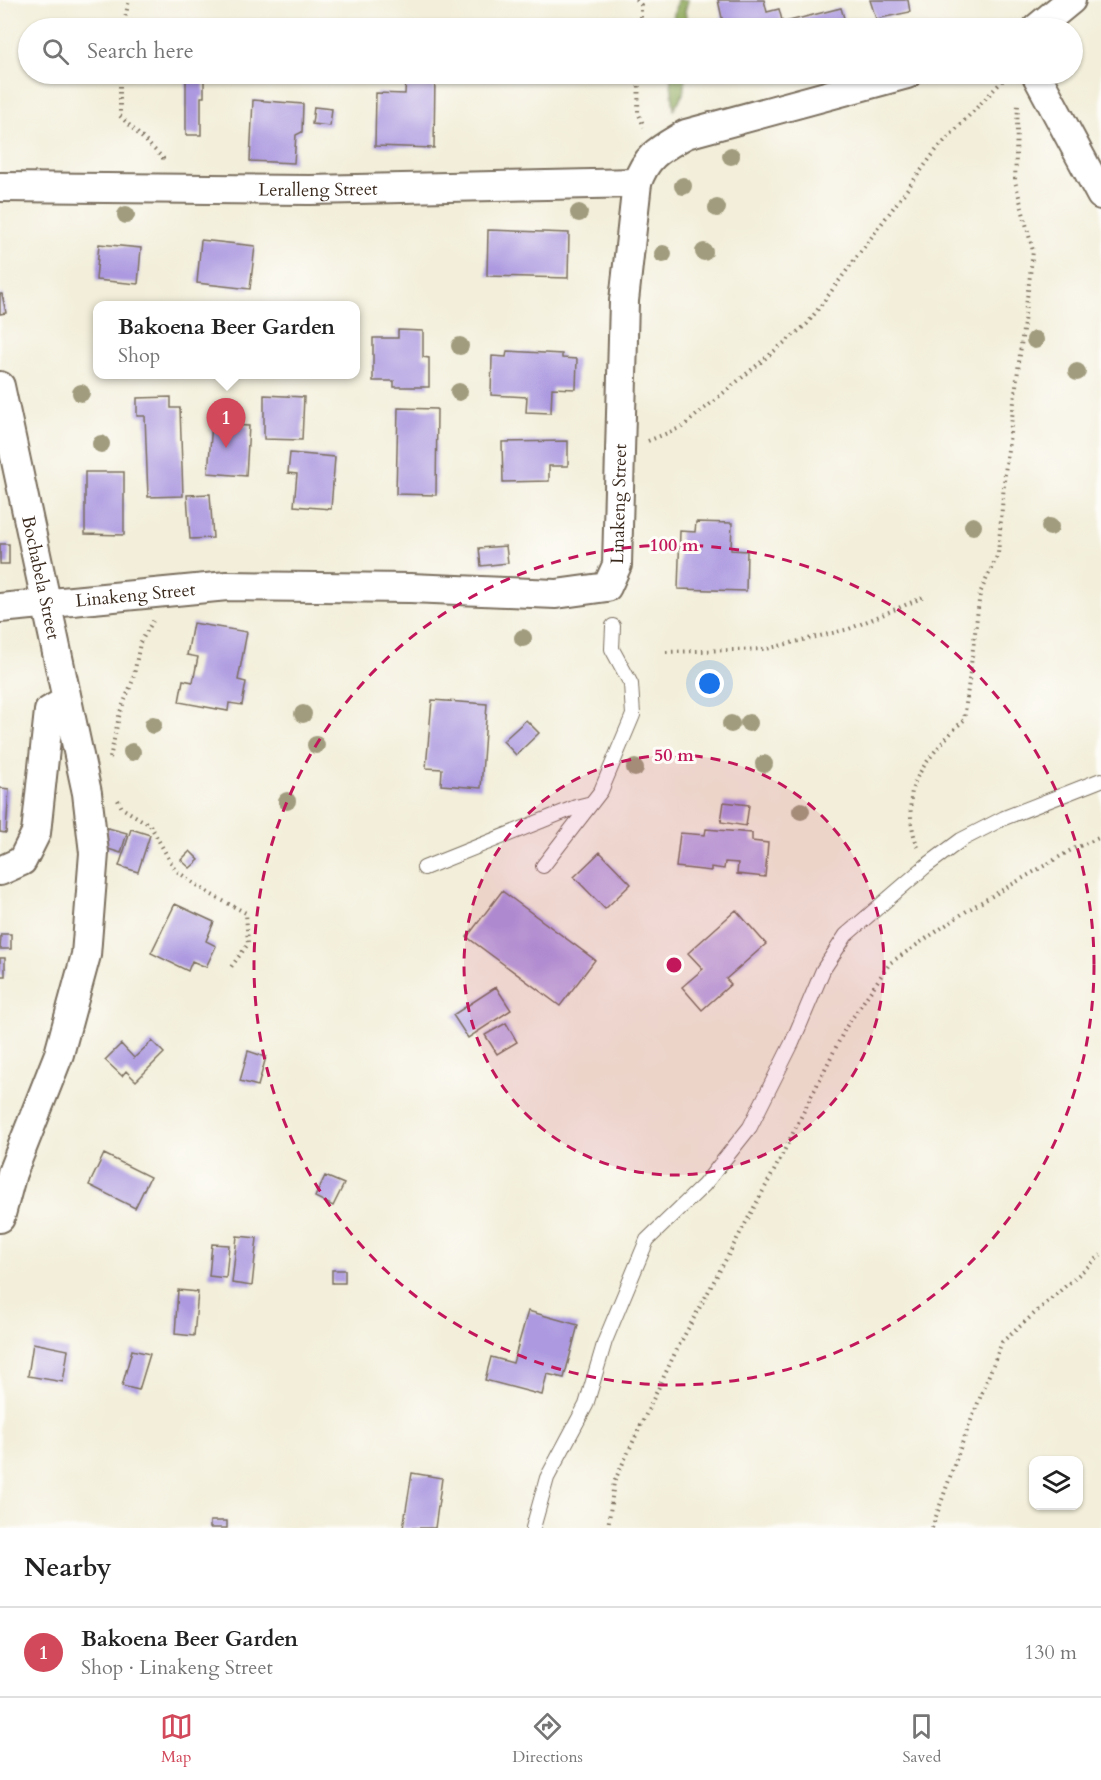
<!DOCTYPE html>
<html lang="en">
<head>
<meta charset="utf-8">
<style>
  body { margin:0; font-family:Cardo,serif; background:#f6f6f6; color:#222 }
  .controls { position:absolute; right:18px; bottom:18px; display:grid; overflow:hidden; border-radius:12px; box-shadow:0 2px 4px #0004 }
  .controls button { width:54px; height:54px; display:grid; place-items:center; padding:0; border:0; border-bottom:2px solid #e0e0e0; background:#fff; color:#222; font:30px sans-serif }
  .you { position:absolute; left:710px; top:684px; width:21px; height:21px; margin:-15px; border:4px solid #fff; border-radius:50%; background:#1a73e8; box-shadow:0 0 0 9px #1a73e833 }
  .badge { display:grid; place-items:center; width:39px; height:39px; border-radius:50%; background:#d1495b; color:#fff; font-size:20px; font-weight:700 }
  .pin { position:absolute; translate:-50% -50px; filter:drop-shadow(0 2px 3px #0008) }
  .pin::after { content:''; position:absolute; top:32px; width:21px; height:18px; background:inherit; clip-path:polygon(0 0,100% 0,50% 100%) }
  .popup { position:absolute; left:93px; top:301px; width:267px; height:78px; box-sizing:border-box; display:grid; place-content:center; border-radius:12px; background:#fff; filter:drop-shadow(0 2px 4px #0005); font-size:20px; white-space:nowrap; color:#767676 }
  .popup b { font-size:22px; color:#222 }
  .popup::after { content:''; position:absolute; left:50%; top:100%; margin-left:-12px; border:12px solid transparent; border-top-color:#fff }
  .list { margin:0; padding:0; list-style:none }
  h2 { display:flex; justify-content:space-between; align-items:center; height:78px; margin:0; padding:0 24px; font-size:26px }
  h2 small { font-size:20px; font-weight:400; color:#767676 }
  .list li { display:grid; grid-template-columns:39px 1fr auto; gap:18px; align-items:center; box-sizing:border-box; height:90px; padding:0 24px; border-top:2px solid #e0e0e0 }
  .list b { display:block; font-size:22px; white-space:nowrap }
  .list p { margin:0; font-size:20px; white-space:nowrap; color:#767676 }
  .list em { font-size:20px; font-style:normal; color:#767676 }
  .icon { flex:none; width:33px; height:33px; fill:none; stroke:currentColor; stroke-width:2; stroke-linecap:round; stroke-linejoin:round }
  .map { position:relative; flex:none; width:1101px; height:1528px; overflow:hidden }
  .search { position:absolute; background:#fff; box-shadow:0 2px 4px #0004; left:18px; right:18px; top:18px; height:66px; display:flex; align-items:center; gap:15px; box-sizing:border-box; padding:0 21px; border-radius:33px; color:#767676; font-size:22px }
  .sheet { height:168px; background:#fff }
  nav { display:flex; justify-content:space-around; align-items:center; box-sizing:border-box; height:84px; border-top:2px solid #e0e0e0; background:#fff; font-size:16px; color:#767676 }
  nav a { display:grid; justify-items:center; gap:3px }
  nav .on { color:#d1495b }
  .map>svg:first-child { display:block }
  .forest { fill:#8da85a; stroke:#64693c; stroke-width:1.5 }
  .building { fill:#ac99e0 }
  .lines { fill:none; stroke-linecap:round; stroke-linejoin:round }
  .lane-casing { stroke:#7b6f5f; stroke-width:16 }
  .street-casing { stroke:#7b6f5f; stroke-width:32 }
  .path { stroke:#7b6f5f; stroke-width:4; stroke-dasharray:1.5 4.5; stroke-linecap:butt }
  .lane { stroke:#fff; stroke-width:14 }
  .street { stroke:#fff; stroke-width:28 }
  .tree { fill:#a19c7e }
  .ring { fill:none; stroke:#c2185b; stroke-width:3; stroke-dasharray:10 8 }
  .labels { text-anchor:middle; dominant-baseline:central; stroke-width:6; stroke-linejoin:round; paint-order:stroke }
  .street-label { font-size:18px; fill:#3b2a1e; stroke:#fdfcf7 }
  .centre { fill:#c2185b; stroke:#fdfcf7; stroke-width:3 }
  .ring-label { font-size:18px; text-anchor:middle; font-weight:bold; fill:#c2185b; stroke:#fdfcf7; stroke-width:6; stroke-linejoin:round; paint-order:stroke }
</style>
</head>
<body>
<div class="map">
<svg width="1101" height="1528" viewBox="0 0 1101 1528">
  <rect width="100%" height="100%" fill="#fdfcf7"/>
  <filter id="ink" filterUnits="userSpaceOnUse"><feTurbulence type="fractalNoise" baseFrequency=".0167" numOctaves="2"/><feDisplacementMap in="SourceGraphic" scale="12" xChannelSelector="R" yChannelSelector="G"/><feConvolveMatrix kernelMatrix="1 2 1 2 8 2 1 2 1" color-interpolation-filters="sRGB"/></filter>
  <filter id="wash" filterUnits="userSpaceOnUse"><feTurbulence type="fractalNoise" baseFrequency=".008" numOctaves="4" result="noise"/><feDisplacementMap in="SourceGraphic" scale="24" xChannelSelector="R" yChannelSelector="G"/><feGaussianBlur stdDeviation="1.35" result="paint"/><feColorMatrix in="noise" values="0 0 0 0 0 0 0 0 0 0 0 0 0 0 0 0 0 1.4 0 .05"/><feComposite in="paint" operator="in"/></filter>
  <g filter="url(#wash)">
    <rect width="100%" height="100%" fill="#f2eed9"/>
    <!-- forest -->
    <path class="forest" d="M 677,0 L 688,0 L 685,11 L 688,28 L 671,28 Z
      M 670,74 L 686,74 L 683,94 L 674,109 Z"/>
    <g id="blocks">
      <!-- building -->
      <path class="building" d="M 718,0 L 764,0 L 767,12 L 779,9 L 784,28 L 720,28 L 724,27 Z
        M 870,0 L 908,0 L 910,12 L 876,19 Z
        M 841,8 L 847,28 L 787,28 L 785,22 Z
        M 186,74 L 204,74 L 204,97 L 201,97 L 201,135 L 186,135 Z
        M 406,74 L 435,74 L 434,148 L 375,146 L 376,93 L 405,94 Z
        M 460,74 L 494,74 L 494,80 L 459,79 Z
        M 253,100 L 303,104 L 302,132 L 296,135 L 294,163 L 250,161 Z
        M 314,107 L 332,109 L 330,126 L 312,124 Z
        M 488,230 L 569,233 L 568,278 L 487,276 Z
        M 201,240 L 255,246 L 250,289 L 197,283 Z
        M 99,244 L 141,248 L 138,284 L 96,280 Z
        M 0,294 L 2,294 L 6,313 L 0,314 Z
        M 398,330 L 423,331 L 423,357 L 429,358 L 429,387 L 394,387 L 394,381 L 373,381 L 373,338 L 398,338 Z
        M 507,351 L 562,354 L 562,358 L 577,359 L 576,389 L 552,388 L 551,413 L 526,412 L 527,397 L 491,395 L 492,356 L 506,357 Z
        M 264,395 L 304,397 L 302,440 L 264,439 Z
        M 171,397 L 171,408 L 180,408 L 183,496 L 148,497 L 145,416 L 137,416 L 137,398 Z
        M 398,408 L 437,409 L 436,495 L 396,494 Z
        M 212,424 L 249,426 L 246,476 L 208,473 Z
        M 568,441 L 568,466 L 549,466 L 549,481 L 503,482 L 502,442 Z
        M 290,453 L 335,457 L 331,509 L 294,506 L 297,474 L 288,473 Z
        M 85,472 L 124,472 L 124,535 L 85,534 Z
        M 210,494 L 213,538 L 190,539 L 187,495 Z
        M 696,522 L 732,523 L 731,550 L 747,551 L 746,591 L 678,589 L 680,531 L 695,532 Z
        M 0,544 L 9,544 L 9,564 L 0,564 Z
        M 506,546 L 508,563 L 481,566 L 479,548 Z
        M 193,623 L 247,632 L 238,680 L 246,682 L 242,705 L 229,703 L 228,711 L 179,702 L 183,680 L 193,682 L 198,657 L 187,655 Z
        M 432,700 L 487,704 L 481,788 L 441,785 L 442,769 L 426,768 Z
        M 526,720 L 539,733 L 516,755 L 503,741 Z
        M 0,788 L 9,789 L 6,833 L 0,832 Z
        M 724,802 L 749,805 L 746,826 L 721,822 Z
        M 108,828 L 127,833 L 121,853 L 102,847 Z
        M 131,829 L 150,835 L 138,872 L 119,866 Z
        M 706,829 L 752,833 L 752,841 L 768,843 L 765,877 L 737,874 L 738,863 L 725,862 L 724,869 L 711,867 L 711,871 L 676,867 L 680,833 L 705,835 Z
        M 190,851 L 199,860 L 190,868 L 181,860 Z
        M 600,852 L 631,884 L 605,909 L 574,877 Z
        M 502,891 L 595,960 L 560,1006 L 467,937 Z
        M 175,904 L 214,922 L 206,941 L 216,946 L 206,967 L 192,961 L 188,971 L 151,953 Z
        M 736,910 L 766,944 L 726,979 L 731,984 L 702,1010 L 682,987 L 703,969 L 688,953 Z
        M 1,934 L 11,934 L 11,949 L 0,949 Z
        M 0,958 L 5,958 L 5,976 L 0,976 Z
        M 496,987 L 511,1010 L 468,1038 L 453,1015 Z
        M 506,1023 L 517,1042 L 497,1054 L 485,1035 Z
        M 152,1041 L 164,1053 L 136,1081 L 126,1071 L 122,1076 L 105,1060 L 121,1044 L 134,1058 Z
        M 248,1051 L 266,1057 L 258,1086 L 240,1081 Z
        M 104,1154 L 150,1177 L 135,1208 L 89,1185 Z
        M 325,1176 L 344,1184 L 333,1206 L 315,1197 Z
        M 237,1236 L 257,1238 L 252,1286 L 232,1283 Z
        M 212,1244 L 229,1245 L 226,1278 L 209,1276 Z
        M 332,1270 L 345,1270 L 345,1283 L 332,1283 Z
        M 178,1290 L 198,1292 L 194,1336 L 175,1334 Z
        M 528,1311 L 578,1325 L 564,1378 L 547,1374 L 542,1395 L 485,1380 L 491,1357 L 513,1363 Z
        M 33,1343 L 68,1350 L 63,1382 L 28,1376 Z
        M 132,1350 L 150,1354 L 139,1390 L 122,1386 Z
        M 412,1473 L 442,1478 L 435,1528 L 403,1528 Z
        M 210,1521 L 227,1521 L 227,1528 L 210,1528 Z"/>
    </g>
  </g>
  <g filter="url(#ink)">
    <use href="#blocks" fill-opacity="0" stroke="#7b6f5f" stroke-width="1.5"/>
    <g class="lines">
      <!-- lane casing -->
      <g class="lane-casing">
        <path id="lane" d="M 543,866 L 601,791 L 633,715 L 631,684 L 612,649 L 613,626
          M 424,868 L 576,807 L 592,803
          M 533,1528 L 547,1478 L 586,1405 L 605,1341 L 647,1240 L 704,1185 L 750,1127 L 792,1043 L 823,970 L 846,935 L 926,866 L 961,840 L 1004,818 L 1101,780"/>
      </g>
      <!-- street casing -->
      <g class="street-casing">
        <g id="street">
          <path d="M 1037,28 L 1071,0"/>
          <path d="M 1036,74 L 1101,195"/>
          <path id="s1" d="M 0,187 L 310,190 L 637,183"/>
          <path id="s2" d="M 0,386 L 87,793 L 94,853 L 86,955 L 59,1054 L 12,1173 L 0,1218"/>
          <path id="s3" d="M 0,608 L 227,586 L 410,588 L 556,594 L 607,587 L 617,565 L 624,301 L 637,183 C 647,154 661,149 686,134 L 907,74"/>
          <path d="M 0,871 L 22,861 L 36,833 L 49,711 L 66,701"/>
        </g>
      </g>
      <!-- path -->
      <path class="path" d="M 636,0 L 641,5 L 641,28
        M 123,28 L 129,0
        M 120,74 L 120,116 L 163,158 L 163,163
        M 639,74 L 638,112 L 644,127
        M 648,441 L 682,427 L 807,324 L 937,149 L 1009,74
        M 666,652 L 766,649 L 849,629 L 924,597
        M 110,758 L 120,712 L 133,680 L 140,643 L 153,621
        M 118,800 L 122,808 L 150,825 L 175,870 L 210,894 L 246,913 L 248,944 L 231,967
        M 918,847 C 911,831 908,805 913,787 C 918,769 949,733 964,720 L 980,593 L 998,554 L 1005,473 L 1033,251 L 1015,181 L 1018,103
        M 608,1528 L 614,1482 L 676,1351 L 775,1169 L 846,1027 L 890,963 L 968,910 L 1073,849 L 1101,837
        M 932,1528 L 961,1446 L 1002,1342 L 1101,1255"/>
      <!-- lane -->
      <use href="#lane" class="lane"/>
      <!-- street -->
      <use href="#street" class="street"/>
    </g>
    <!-- trees -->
    <g class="tree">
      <circle cx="731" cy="156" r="9"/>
      <circle cx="683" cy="186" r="9"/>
      <circle cx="717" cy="208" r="9"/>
      <circle cx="579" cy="213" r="9"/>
      <circle cx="126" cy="215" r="9"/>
      <circle cx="704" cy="252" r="9"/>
      <circle cx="663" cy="254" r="9"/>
      <circle cx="1035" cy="340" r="9"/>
      <circle cx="460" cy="346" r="9"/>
      <circle cx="1077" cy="372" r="9"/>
      <circle cx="459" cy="392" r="9"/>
      <circle cx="81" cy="393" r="9"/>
      <circle cx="101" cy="444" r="9"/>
      <circle cx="973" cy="526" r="9"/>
      <circle cx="1050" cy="527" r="9"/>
      <circle cx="523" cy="638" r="9"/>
      <circle cx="303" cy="714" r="9"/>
      <circle cx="749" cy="723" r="9"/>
      <circle cx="731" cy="724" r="9"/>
      <circle cx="153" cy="725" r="9"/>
      <circle cx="316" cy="745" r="9"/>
      <circle cx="132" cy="752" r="9"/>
      <circle cx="764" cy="764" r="9"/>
      <circle cx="635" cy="768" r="9"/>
      <circle cx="287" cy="801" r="9"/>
      <circle cx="801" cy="811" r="9"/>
    </g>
  </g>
  <!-- distance rings -->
  <circle cx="674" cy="965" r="210" fill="#c2185b" fill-opacity=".12"/>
  <g class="ring">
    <circle cx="674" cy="965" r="210"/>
    <circle cx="674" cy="965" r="420"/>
  </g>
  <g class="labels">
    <!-- street labels -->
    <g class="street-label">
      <text stroke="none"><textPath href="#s1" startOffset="318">Leralleng Street</textPath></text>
      <text stroke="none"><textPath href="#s3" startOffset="694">Linakeng Street</textPath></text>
      <text stroke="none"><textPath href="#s2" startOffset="196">Bochabela Street</textPath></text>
      <text stroke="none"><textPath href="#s3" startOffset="136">Linakeng Street</textPath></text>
    </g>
  </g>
  <circle cx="674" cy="965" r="9" class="centre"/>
  <g class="ring-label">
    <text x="674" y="551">100 m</text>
    <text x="674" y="761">50 m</text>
  </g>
</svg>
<div class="controls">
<button><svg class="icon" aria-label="layers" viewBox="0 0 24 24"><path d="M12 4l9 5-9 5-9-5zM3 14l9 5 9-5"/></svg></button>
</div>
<div class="you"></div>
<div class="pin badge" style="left:226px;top:448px">1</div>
<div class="popup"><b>Bakoena Beer Garden</b>Shop</div>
<div class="search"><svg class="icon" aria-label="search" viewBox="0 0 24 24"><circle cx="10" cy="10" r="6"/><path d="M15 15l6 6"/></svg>Search here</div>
</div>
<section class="sheet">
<h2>Nearby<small></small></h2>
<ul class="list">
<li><span class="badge">1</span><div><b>Bakoena Beer Garden</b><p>Shop · Linakeng Street</p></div><em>130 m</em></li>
</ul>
</section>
<nav>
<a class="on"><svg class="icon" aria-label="map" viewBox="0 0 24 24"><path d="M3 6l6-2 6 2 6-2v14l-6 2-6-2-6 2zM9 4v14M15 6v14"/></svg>Map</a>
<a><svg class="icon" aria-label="directions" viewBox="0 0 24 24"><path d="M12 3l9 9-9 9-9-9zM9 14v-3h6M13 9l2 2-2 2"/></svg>Directions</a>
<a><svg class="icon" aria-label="saved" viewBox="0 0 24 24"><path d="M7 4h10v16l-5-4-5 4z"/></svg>Saved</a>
</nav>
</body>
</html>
